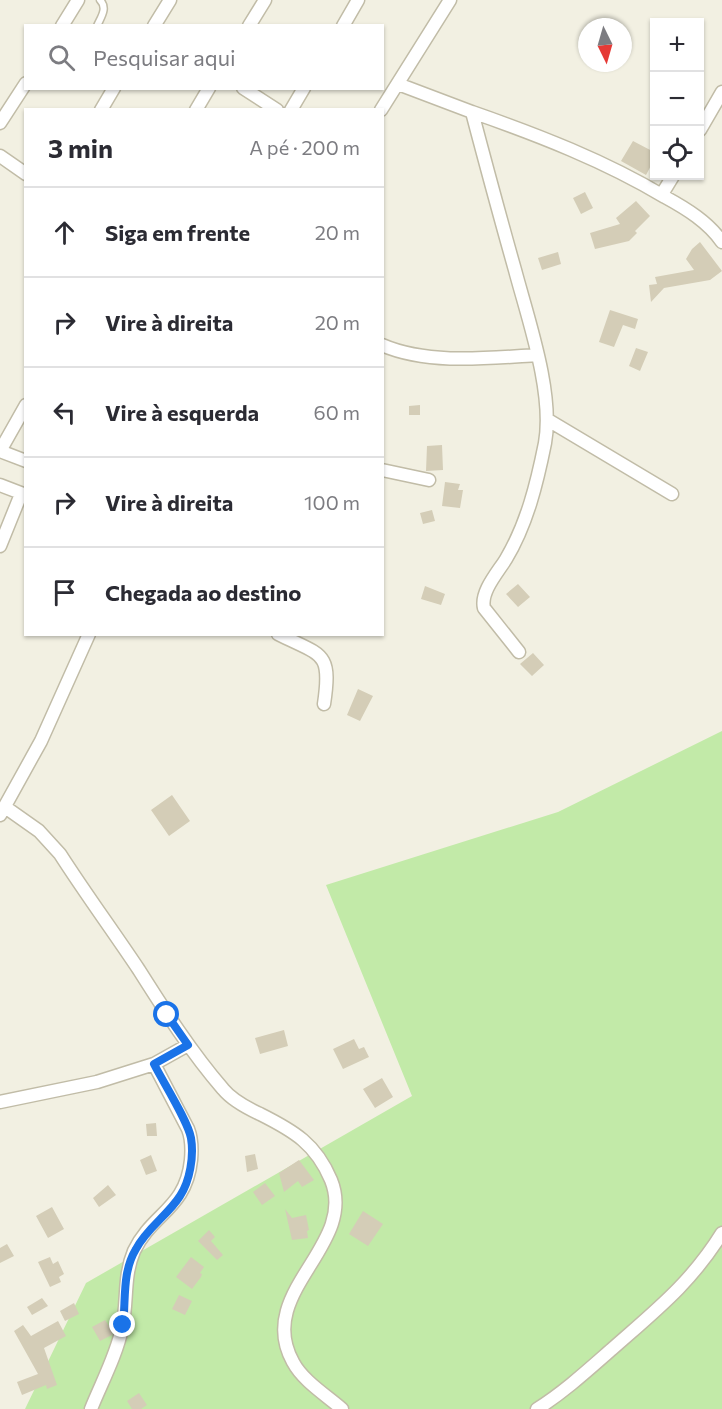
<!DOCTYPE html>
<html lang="pt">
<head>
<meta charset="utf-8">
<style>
  body { margin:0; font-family:Commissioner,sans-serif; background:#f7f7f7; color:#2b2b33 }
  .controls { position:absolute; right:18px; top:18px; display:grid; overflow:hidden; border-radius:0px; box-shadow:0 2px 4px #0004 }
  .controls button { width:54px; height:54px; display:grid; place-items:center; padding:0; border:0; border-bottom:2px solid #e1e1e2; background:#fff; color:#2b2b33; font:30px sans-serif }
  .compass { position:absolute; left:578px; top:18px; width:54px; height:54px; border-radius:50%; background:#fff; box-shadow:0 2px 4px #0004; rotate:175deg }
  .stop { position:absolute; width:18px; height:18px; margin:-14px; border:4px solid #1a73e8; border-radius:50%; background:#fff }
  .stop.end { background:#1a73e8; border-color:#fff; box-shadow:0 2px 6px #0008 }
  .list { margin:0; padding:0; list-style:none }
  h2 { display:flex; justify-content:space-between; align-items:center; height:78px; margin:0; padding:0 24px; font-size:26px }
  h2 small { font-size:20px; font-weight:400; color:#7c7c81 }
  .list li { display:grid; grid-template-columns:39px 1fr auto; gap:18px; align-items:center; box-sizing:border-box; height:90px; padding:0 24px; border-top:2px solid #e1e1e2 }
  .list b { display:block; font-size:22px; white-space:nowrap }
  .list em { font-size:20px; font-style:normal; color:#7c7c81 }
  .icon { flex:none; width:33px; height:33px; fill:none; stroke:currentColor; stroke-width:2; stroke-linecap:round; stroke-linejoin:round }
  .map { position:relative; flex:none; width:722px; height:1409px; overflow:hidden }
  .search { position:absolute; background:#fff; box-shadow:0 2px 4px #0004; left:24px; top:24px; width:360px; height:66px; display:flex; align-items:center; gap:15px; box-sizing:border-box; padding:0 21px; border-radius:0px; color:#7c7c81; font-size:22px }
  .panel { position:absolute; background:#fff; box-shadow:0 2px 4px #0004; left:24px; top:108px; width:360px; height:528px; border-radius:0px }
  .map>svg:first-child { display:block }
  .green { fill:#c2eaa8 }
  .building { fill:#d4cdb7 }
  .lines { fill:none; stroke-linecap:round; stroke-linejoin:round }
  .lane-casing { stroke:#c1bca7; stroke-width:9 }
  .street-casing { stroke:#c1bca7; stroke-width:15 }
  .lane { stroke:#fff; stroke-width:6 }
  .street { stroke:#fff; stroke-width:12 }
  .route { stroke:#1a73e8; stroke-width:8 }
</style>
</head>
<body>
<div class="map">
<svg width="722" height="1409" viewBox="0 0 722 1409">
  <rect width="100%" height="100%" fill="#f2f0e2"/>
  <!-- green -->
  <path class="green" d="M 722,731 L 722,1409 L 25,1409 L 86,1283 L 412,1096 L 326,885 L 558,812 Z"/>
  <!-- building -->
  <path class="building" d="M 633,141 L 654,152 L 654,160 L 646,175 L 621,161 Z
    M 585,192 L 593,208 L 581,214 L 573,198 Z
    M 636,201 L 650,216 L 635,231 L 637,233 L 629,241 L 595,249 L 590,233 L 620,224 L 616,218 Z
    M 700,242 L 722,271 L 710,280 L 664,288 L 651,302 L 649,285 L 657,284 L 655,277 L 694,270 L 686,259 L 692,249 Z
    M 558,252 L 561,264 L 542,270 L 538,258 Z
    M 610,310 L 638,319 L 635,329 L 623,325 L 614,347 L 599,342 Z
    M 636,348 L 648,352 L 640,371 L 629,366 Z
    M 420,405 L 420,415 L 409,415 L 409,406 Z
    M 442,445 L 443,470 L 426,471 L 427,446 Z
    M 445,482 L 460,484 L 458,490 L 463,490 L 460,508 L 442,506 Z
    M 432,510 L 435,521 L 423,524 L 420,513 Z
    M 518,584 L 530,597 L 518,607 L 506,594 Z
    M 425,586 L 445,594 L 441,605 L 421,599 Z
    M 533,653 L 544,665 L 532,676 L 520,664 Z
    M 358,689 L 373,696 L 360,721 L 347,715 Z
    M 172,795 L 190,821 L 169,836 L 151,810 Z
    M 284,1030 L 288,1046 L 260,1054 L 255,1038 Z
    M 354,1039 L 359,1049 L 364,1047 L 369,1057 L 343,1069 L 333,1049 Z
    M 382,1078 L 393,1097 L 375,1108 L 363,1089 Z
    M 156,1123 L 157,1136 L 147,1136 L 146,1124 Z
    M 255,1154 L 258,1169 L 247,1172 L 245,1156 Z
    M 151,1155 L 157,1171 L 146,1175 L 140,1160 Z
    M 299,1160 L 314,1180 L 302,1187 L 298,1181 L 284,1192 L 279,1173 Z
    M 265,1183 L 275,1196 L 262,1205 L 253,1192 Z
    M 108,1185 L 116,1195 L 99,1207 L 93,1198 Z
    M 52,1207 L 64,1229 L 48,1238 L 36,1216 Z
    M 285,1209 L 292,1218 L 306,1215 L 309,1230 L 307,1231 L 308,1238 L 292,1240 Z
    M 363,1211 L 383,1224 L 368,1246 L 349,1234 Z
    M 209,1230 L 215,1237 L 211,1241 L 223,1255 L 217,1260 L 198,1241 Z
    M 7,1244 L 14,1256 L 0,1263 L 0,1248 Z
    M 50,1257 L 53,1264 L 58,1261 L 64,1274 L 59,1277 L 61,1282 L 50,1287 L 38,1262 Z
    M 191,1257 L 204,1267 L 200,1273 L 202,1274 L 201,1277 L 192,1289 L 176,1277 Z
    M 179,1295 L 192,1301 L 185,1315 L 172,1309 Z
    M 42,1298 L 48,1306 L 32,1315 L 27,1307 Z
    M 74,1303 L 79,1314 L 65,1321 L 60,1311 Z
    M 105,1320 L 113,1332 L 112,1335 L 100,1341 L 92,1327 Z
    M 58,1321 L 66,1336 L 44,1348 L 57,1385 L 47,1389 L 46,1385 L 22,1395 L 17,1382 L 38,1374 L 14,1331 L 23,1325 L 31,1336 Z
    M 139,1393 L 147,1405 L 141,1409 L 132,1409 L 127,1401 Z"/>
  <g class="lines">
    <!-- lane casing -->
    <g class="lane-casing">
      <path id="lane" d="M 97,26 C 101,17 108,8 100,0"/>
    </g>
    <!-- street casing -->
    <g class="street-casing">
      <path id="street" d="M 62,26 L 78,0
        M 154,26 L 170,0
        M 249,26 L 265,0
        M 343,26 L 358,0
        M 398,84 L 472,112 C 486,165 500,217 515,270 C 528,319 554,393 545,443 C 537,483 527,524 506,559 C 498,572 480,592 484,608 L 519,652
        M 243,88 L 277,110
        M 101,110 L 114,88
        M 196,110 L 209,88
        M 291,110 L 304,88
        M 381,110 L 450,0
        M 472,112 C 538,135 605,161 665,197 C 687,209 708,222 722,242
        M 0,123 L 26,83
        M 700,130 L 722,92
        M 0,156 L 26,174
        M 662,194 L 673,176
        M 382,345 C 428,365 489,358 538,355
        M 548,420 L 672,494
        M 0,451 L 26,405
        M 0,451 L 26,461
        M 382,470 L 429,480
        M 0,485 L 26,495
        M 0,546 L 21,494
        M 278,634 C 322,656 332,651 324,704
        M 5,807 L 39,831 L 60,854 C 85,893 113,931 139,970 C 165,1011 191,1052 223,1089 C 232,1100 247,1108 260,1114 C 294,1131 316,1144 331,1180 C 358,1246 254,1292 293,1362 C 303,1381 326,1395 342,1409
        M 0,815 L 41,741 L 89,634
        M 154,1064 L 188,1045
        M 0,1102 L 97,1082 L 154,1064 L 188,1129 C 192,1139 192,1149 191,1160 C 186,1209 152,1213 134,1251 C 123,1277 128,1302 122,1328 C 117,1354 101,1384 91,1409
        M 537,1409 C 564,1392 588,1370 612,1349 C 655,1311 691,1283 722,1233"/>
    </g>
    <!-- lane -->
    <use href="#lane" class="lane"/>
    <!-- street -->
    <use href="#street" class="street"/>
  </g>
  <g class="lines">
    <!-- route -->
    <path class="route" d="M 123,1325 C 126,1299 122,1272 136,1249 C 147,1228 168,1215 180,1196 C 190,1181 194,1156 191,1138 C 188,1121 163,1082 154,1064 L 188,1045 L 167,1015"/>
  </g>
</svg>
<div class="controls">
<button>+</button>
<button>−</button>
<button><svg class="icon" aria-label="locate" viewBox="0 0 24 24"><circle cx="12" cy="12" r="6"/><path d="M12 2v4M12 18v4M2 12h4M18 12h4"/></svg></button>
</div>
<svg class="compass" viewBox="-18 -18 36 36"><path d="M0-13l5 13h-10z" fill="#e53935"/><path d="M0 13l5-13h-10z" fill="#7c7c81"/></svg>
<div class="stop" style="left:167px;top:1015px"></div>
<div class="stop end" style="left:123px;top:1325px"></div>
<div class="search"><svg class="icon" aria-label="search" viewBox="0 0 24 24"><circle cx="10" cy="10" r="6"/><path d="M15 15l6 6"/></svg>Pesquisar aqui</div>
<section class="panel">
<h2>3 min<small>A pé · 200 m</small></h2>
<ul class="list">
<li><svg class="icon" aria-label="ahead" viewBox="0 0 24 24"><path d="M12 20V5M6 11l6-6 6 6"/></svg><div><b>Siga em frente</b></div><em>20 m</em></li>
<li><svg class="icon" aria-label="right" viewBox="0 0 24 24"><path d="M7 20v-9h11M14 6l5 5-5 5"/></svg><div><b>Vire à direita</b></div><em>20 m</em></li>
<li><svg class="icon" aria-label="left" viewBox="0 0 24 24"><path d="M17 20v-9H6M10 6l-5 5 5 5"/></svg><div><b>Vire à esquerda</b></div><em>60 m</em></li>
<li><svg class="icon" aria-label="right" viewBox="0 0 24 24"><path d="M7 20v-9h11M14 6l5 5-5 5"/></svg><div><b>Vire à direita</b></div><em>100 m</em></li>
<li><svg class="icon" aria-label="arrive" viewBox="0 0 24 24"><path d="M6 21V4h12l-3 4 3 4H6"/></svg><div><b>Chegada ao destino</b></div></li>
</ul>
</section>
</div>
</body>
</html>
